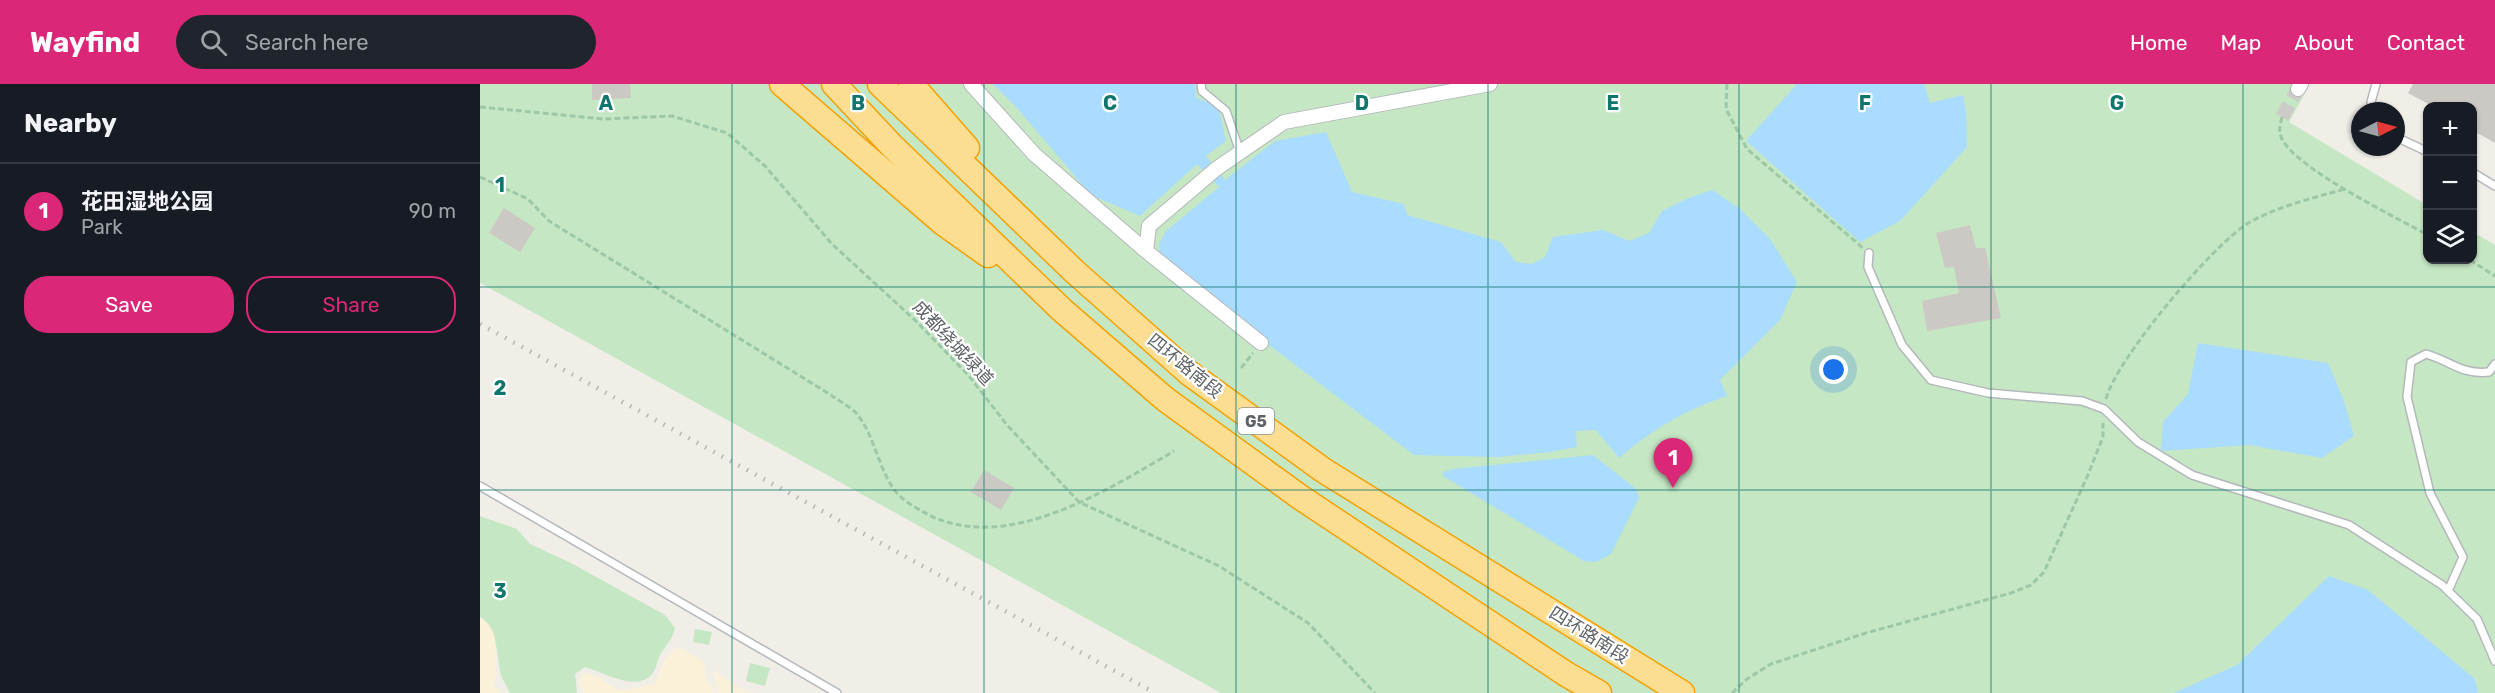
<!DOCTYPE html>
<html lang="en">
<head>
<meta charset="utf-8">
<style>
  body { margin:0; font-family:Rubik,"Noto Sans SC",sans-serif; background:#20242c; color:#f1f3f6 }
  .controls { position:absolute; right:18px; top:18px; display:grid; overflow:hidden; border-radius:12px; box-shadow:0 2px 4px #0004 }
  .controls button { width:54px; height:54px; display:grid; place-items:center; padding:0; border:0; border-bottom:2px solid #363941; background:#171b24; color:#f1f3f6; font:30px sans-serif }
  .compass { position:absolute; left:1871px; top:18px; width:54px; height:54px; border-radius:50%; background:#171b24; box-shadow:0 2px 4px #0004; rotate:84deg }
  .you { position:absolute; left:1354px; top:286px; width:21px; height:21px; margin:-15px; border:4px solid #fff; border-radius:50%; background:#1a73e8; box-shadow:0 0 0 9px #1a73e833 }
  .badge { display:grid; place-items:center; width:39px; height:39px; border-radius:50%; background:#db2777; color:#fff; font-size:20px; font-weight:700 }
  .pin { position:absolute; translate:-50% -50px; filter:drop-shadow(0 2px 3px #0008) }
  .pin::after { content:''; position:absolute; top:32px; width:21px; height:18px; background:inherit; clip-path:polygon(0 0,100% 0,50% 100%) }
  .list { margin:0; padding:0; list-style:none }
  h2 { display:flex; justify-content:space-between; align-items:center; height:78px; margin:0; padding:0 24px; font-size:26px }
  h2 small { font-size:20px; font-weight:400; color:#9ea1a6 }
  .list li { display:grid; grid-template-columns:39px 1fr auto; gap:18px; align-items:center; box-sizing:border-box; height:96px; padding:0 24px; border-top:2px solid #363941 }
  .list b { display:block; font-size:22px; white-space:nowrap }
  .list p { margin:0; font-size:20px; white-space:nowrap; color:#9ea1a6 }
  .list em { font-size:20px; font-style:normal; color:#9ea1a6 }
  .actions { display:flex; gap:12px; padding:18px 24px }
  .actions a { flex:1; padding:14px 0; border:2px solid #db2777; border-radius:24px; text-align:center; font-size:21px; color:#db2777 }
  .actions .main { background:#db2777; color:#fff }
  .icon { flex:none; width:33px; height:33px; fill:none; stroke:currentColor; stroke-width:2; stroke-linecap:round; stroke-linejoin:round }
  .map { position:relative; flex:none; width:2015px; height:609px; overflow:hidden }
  header { display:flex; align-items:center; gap:36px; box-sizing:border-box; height:84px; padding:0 30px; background:#db2777; color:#fff }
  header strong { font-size:28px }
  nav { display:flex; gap:33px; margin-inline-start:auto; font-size:21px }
  .search { width:420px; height:54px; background:#20242c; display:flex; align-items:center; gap:15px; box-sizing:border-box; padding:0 21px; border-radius:33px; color:#9ea1a6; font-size:22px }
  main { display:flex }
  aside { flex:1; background:#171b24 }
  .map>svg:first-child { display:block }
  .green { fill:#c5e7c4 }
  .sand { fill:#faf1d8 }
  .water { fill:#a9dcfe }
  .building { fill:#ccc9c4 }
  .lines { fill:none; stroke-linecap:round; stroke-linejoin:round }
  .street-tunnel { stroke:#cccbc7; stroke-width:14; stroke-dasharray:14 7; stroke-linecap:butt }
  .lane-casing { stroke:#b4b7bb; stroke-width:10 }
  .street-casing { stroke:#b4b7bb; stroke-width:16 }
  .highway-casing { stroke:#f5a103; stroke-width:27 }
  .path { stroke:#9dc8a8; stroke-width:3; stroke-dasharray:6 3; stroke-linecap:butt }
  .lane { stroke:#fff; stroke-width:7 }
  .street { stroke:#fff; stroke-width:14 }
  .highway { stroke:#fcde93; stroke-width:24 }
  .rail { stroke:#b5b6b7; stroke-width:4.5; stroke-dasharray:1.5 8; stroke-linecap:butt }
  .grid { fill:none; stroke:#0f766e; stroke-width:1.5; stroke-opacity:0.55 }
  .labels { text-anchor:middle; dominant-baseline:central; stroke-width:4.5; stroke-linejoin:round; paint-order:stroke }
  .shield { fill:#fff; stroke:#8e9295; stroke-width:1.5 }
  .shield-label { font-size:16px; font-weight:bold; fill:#5e6367 }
  .street-label { font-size:18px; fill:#5e6367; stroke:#fff }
  .grid-label { font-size:20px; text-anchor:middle; font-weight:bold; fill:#0f766e; stroke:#fff; stroke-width:4.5; stroke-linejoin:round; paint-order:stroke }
</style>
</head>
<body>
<header>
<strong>Wayfind</strong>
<div class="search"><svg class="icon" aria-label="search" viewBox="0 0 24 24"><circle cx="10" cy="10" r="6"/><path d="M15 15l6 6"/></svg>Search here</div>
<nav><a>Home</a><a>Map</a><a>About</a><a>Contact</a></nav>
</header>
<main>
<aside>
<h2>Nearby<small></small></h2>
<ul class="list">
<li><span class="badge">1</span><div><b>花田湿地公园</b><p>Park</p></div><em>90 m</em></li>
</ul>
<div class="actions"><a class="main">Save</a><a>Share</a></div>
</aside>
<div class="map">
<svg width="2015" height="609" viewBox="0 0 2015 609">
  <rect width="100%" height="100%" fill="#f0eee7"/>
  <!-- green -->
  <path class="green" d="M 0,0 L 1830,0 L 1809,38 L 1947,121 L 1948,176 L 1992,176 L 1993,148 L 2015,161 L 2015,609 L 741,609 L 0,199 Z
    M 0,432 L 37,445 L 50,460 L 91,479 L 185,531 L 195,544 C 192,558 185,561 179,573 C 177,578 176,586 172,590 C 157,609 123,588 105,583 L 95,590 L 97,609 L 30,609 C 27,603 23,597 21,591 C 16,571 19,546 0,533 Z
    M 215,545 L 232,548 L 229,561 L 213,558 Z
    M 270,579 L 290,584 L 285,602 L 266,597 Z"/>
  <!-- sand -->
  <path class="sand" d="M 0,533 C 6,537 10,541 13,548 C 17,558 18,592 13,601 L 22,609 L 0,609 Z
    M 198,563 L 224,578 L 227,597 L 236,609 L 105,609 L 98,600 L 104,588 L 118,593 L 140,607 L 176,600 C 180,585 184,571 198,563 Z
    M 233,586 L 264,607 L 275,609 L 238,609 Z"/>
  <!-- water -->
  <path class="water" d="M 513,0 L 715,0 L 716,14 L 738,22 L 746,57 L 726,72 L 745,96 L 795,57 L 846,48 L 872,108 L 924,120 L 927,131 L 1021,158 L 1036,178 L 1052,180 L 1065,173 L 1073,153 L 1123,146 L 1149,157 L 1169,149 L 1182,127 L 1206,115 L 1232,106 L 1259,124 L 1290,155 L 1317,198 L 1300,236 L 1240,296 L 1247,312 C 1205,326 1173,345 1139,374 L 1116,346 L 1096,347 L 1097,363 L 1070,368 L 1018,373 L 934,371 L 682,180 L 679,161 L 685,148 L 739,103 L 717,80 L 660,132 L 611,111 L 537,24 Z
    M 1317,0 L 1444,0 L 1450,19 L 1483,11 L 1486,28 L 1487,63 L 1420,137 L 1380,158 L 1266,57 Z
    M 1718,259 L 1848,279 L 1864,317 L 1874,352 L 1842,374 L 1769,361 L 1681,367 L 1683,338 L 1708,310 Z
    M 1113,371 L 1155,404 L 1159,414 L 1131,470 L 1116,478 L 1104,477 L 963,392 L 963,388 L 974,385 Z
    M 1849,492 L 1888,506 L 1995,595 L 1998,609 L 1694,609 L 1757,581 Z"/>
  <!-- building -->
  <path class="building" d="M 112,0 L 150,0 L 151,14 L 112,16 Z
    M 1933,0 L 2015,0 L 2015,59 L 1992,46 L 1992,22 L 1952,22 L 1928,9 Z
    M 24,124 L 55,144 L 40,168 L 9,149 Z
    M 1490,141 L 1496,164 L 1505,164 L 1521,234 L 1447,247 L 1442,217 L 1479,209 L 1474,183 L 1465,184 L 1456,149 Z
    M 504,386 L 534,404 L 521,426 L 491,408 Z"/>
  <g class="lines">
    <!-- street-tunnel -->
    <path class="street-tunnel" d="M 1802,33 L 1818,5"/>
    <!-- lane casing -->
    <g class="lane-casing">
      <path id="lane" d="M 721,0 L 722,7 L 746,27 L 760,68
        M 1892,27 L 1891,18 L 1896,0
        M 1916,53 L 1948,68
        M 1992,88 L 2015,102
        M 1389,169 L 1388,183 L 1422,261 L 1451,296 L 1508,309 L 1602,317 L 1624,325 L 1658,358 L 1712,391 L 1869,441 L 1962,501 L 1997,535 L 2015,577
        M 0,402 L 357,609
        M 1968,507 L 1983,473 L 1950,409 L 1927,313 L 1931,278 L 1946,270 C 1971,277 1981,291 2009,288 L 2015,280"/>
    </g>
    <!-- street casing -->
    <g class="street-casing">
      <path id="street" d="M 491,0 L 554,70 L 666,167
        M 1818,5 L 1821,0
        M 781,259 L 666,167 L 669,142 L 736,85 L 804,38 L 1010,0"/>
    </g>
    <!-- highway casing -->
    <g class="highway-casing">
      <path id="highway" d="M 302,0 L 463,139 L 508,171
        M 354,0 L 412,62 L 582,226 L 685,315 L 820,413 L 1086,590 L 1119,609
        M 400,0 L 595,188 L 709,289 L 843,386 L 1202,609
        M 431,0 L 487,64"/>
    </g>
    <!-- path -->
    <path class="path" d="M 1247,0 L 1246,25 L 1267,65 L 1383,164
      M 0,23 L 123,35 L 192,32 L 247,49 L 285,82 L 352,160 L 437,238 L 489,292 L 527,341 L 599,418 L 739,482 L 828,539 L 895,609
      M 1802,33 C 1800,41 1798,47 1802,55 C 1817,85 1915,133 1948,151
      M 0,93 L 48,115 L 69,137 L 351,311 C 359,317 371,323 377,330 C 394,351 398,382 413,404 C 421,416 436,424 449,431 C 528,470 627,406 694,367
      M 1990,176 L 2015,192
      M 761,284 L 773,269
      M 1626,315 C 1636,275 1734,159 1770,138 C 1799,122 1833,114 1865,105
      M 1252,609 L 1267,595 L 1291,580 L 1386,549 L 1531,509 L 1551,501 L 1564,488 L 1607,393 L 1623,353 L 1623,339"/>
    <!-- lane -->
    <use href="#lane" class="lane"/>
    <!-- street -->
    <use href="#street" class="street"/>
    <!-- highway -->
    <use href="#highway" class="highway"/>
    <!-- rail -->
    <path class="rail" d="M 0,240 L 675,609"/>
  </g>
  <!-- grid -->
  <path class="grid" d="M 252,0 L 252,609M 504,0 L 504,609M 756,0 L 756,609M 1008,0 L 1008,609M 1259,0 L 1259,609M 1511,0 L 1511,609M 1763,0 L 1763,609M 0,203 L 2015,203M 0,406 L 2015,406"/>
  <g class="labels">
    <!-- shield labels -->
    <rect class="shield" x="758" y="324" width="36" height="26" rx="4.5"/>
    <g class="shield-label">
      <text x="776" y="337">G5</text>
    </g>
    <!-- street labels -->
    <g class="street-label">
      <text transform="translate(473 259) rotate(47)">成都绕城绿道</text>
      <text transform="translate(705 282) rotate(39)">四环路南段</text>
      <text transform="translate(1109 551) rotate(32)">四环路南段</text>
    </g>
  </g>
  <g class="grid-label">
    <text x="126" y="26">A</text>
    <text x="378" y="26">B</text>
    <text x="630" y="26">C</text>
    <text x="882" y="26">D</text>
    <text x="1133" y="26">E</text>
    <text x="1385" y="26">F</text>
    <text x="1637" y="26">G</text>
    <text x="20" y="108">1</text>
    <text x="20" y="311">2</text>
    <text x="20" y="514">3</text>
  </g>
</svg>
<div class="controls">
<button>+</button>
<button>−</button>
<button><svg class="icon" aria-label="layers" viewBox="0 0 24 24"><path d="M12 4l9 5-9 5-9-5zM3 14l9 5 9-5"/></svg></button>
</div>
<svg class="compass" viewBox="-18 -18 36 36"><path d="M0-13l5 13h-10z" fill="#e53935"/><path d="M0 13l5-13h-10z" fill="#9ea1a6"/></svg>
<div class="you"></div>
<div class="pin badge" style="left:1193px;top:404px">1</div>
</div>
</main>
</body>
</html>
